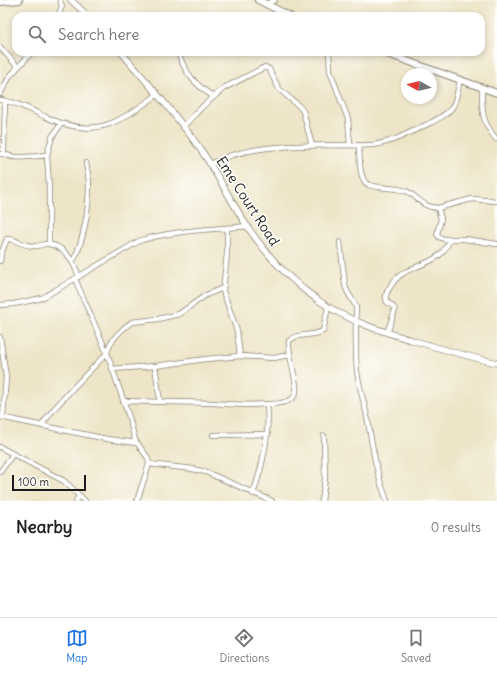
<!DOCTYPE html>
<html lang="en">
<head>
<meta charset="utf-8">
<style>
  body { margin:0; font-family:Delius,sans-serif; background:#f2f2f2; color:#202124 }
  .compass { position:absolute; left:401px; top:68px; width:36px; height:36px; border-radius:50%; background:#fff; box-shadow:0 2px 6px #0003; rotate:278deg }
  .scale { position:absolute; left:12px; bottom:10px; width:74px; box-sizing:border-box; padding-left:4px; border:2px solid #1c1c1c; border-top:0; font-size:11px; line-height:14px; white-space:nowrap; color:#1c1c1c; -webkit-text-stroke:3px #fdfcf7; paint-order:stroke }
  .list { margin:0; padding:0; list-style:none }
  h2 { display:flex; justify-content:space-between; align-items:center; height:52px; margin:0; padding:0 16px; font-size:17px }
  h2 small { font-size:13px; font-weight:400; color:#757577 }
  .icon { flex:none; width:22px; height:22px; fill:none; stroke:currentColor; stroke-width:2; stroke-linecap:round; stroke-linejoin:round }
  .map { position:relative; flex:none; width:497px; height:501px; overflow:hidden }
  .search { position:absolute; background:#fff; box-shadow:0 2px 6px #0003; left:12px; right:12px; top:12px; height:44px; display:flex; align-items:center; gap:10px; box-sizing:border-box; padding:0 14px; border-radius:12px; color:#757577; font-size:15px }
  .sheet { height:116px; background:#fff }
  nav { display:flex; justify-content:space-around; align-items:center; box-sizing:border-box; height:56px; border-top:1px solid #e0e0e0; background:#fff; font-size:11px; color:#757577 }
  nav a { display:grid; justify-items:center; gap:2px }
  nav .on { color:#1a73e8 }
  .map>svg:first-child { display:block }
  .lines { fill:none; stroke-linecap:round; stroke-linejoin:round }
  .minor-casing { stroke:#858072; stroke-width:6 }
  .tertiary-casing { stroke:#858072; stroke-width:7 }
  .secondary-casing { stroke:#858072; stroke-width:8 }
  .minor { stroke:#fff; stroke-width:4.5 }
  .tertiary { stroke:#fff; stroke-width:5.5 }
  .secondary { stroke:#fff; stroke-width:6 }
  .labels { text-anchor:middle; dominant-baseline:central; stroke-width:3.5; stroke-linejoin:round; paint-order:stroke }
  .street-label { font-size:14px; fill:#1c1c1c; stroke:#fdfcf7 }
</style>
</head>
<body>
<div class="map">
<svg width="497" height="501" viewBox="0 0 497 501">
  <rect width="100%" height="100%" fill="#fdfcf7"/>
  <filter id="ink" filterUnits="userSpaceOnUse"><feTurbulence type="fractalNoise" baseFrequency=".025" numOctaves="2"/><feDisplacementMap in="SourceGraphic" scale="8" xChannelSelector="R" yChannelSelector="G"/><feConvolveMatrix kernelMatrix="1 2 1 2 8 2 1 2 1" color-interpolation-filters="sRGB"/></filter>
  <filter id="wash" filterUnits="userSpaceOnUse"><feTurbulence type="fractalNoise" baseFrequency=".012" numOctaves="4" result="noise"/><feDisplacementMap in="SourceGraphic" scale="16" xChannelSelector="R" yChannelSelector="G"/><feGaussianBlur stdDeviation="0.9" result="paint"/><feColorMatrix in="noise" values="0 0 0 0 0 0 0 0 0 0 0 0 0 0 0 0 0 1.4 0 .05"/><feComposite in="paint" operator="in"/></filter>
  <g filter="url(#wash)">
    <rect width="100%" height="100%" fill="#eee5c8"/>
  </g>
  <g filter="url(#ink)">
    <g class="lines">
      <!-- minor casing -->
      <g class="minor-casing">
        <path id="minor" d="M 266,4 L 275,0
          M 58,16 L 62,6 L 60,0
          M 0,47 L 18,67
          M 178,52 C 185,73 195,85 214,97
          M 329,52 L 330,71 L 348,119 L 350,145
          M 482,87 C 482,112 481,120 496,139
          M 0,94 L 10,76 L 32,52
          M 0,100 C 16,102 31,110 46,117 C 96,140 116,124 157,95
          M 183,127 L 202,107 L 224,88 L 265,67 L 269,69 L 279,89 L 299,106 L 303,111 L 312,146
          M 359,145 C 360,155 358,181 369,185 C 375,187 382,187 388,188 C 394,188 400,189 406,191 C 417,196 423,208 438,208 L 472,199 L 497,201
          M 4,153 L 5,101
          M 0,154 C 6,153 9,157 15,157 C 25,158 37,156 47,155
          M 210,164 C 249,144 296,146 339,145 C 350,145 361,146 372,145 C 392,143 408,133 426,125 C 434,121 448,115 453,106 C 457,98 458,88 460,80
          M 438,208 L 441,219 L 437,234 L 439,237 L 444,239 L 465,239 L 497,244
          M 227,228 L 227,254 L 223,291 L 237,331 L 240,356
          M 340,242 L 345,285 C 347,294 353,299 356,307 C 356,328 355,349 357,371 C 359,388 365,404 368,421 C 373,450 376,473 387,501
          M 49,244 L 49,187 L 47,155 L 52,137 L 61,124
          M 0,261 L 1,254 L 7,239 L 10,239 C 17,241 26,246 33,246 C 39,247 43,243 49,244 C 65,247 74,262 79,277
          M 73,261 C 84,242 89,207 89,185 C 89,177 87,170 86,163
          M 75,279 L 107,353 L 129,417 L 135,440 L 148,458 L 149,464 L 137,501
          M 0,305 L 14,304 L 42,298 L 139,241 C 174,230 211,230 248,226
          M 387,333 L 395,310 C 394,305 386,304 386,299 C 385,295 388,290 390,287 C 402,267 419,269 437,257 C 443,253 447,246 450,240
          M 0,337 L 6,377 L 3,417
          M 155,366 L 160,402
          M 112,369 L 155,366 L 206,359 L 240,356 L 274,358 L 289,355
          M 123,401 C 153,402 182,402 212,403 C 230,404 249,406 267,404 C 275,404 291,403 295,395 C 300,387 287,354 289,341 C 298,332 312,337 323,331 L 328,307
          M 0,417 L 107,439 L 137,443
          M 41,426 L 53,410 L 74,387 L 107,353 L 110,344 L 116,336 L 124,328 L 132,322 L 158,319 L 179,314 L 206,295 L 223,288
          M 213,435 L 268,434
          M 0,447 L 64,481 L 85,501
          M 149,464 L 193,469 L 206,472 L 272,501
          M 0,472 L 13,454
          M 253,494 C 263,465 270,435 267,404
          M 76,501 L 79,495
          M 322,501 L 325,478 L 324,436"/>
      </g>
      <!-- tertiary casing -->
      <g class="tertiary-casing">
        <path id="tertiary" d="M 71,0 L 88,16
          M 121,52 C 150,86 180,119 205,156 C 220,179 232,203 247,226 C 266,254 290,281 318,300 C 347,321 381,331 415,341 C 442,349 469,357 497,363"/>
      </g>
      <!-- secondary casing -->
      <g class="secondary-casing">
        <path id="secondary" d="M 258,0 L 290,16
          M 0,2 L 19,0
          M 382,52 L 497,93"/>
      </g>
      <!-- minor -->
      <use href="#minor" class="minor"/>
      <!-- tertiary -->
      <use href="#tertiary" class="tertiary"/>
      <!-- secondary -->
      <use href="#secondary" class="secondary"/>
    </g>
  </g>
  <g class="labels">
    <!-- street labels -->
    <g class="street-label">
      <text transform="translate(248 201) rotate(57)">Eme Court Road</text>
    </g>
  </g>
</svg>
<svg class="compass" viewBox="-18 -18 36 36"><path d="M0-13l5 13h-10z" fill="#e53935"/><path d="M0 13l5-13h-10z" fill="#757577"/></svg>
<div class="scale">100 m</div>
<div class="search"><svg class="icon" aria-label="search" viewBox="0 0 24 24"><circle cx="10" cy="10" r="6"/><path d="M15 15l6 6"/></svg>Search here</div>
</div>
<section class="sheet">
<h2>Nearby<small>0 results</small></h2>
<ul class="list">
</ul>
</section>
<nav>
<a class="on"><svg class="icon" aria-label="map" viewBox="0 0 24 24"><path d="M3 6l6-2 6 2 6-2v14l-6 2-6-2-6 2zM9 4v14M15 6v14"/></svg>Map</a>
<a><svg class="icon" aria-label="directions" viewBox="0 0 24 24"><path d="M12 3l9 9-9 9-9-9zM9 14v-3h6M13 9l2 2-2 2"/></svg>Directions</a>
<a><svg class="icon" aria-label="saved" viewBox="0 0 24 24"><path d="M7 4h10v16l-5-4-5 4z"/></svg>Saved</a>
</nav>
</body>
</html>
